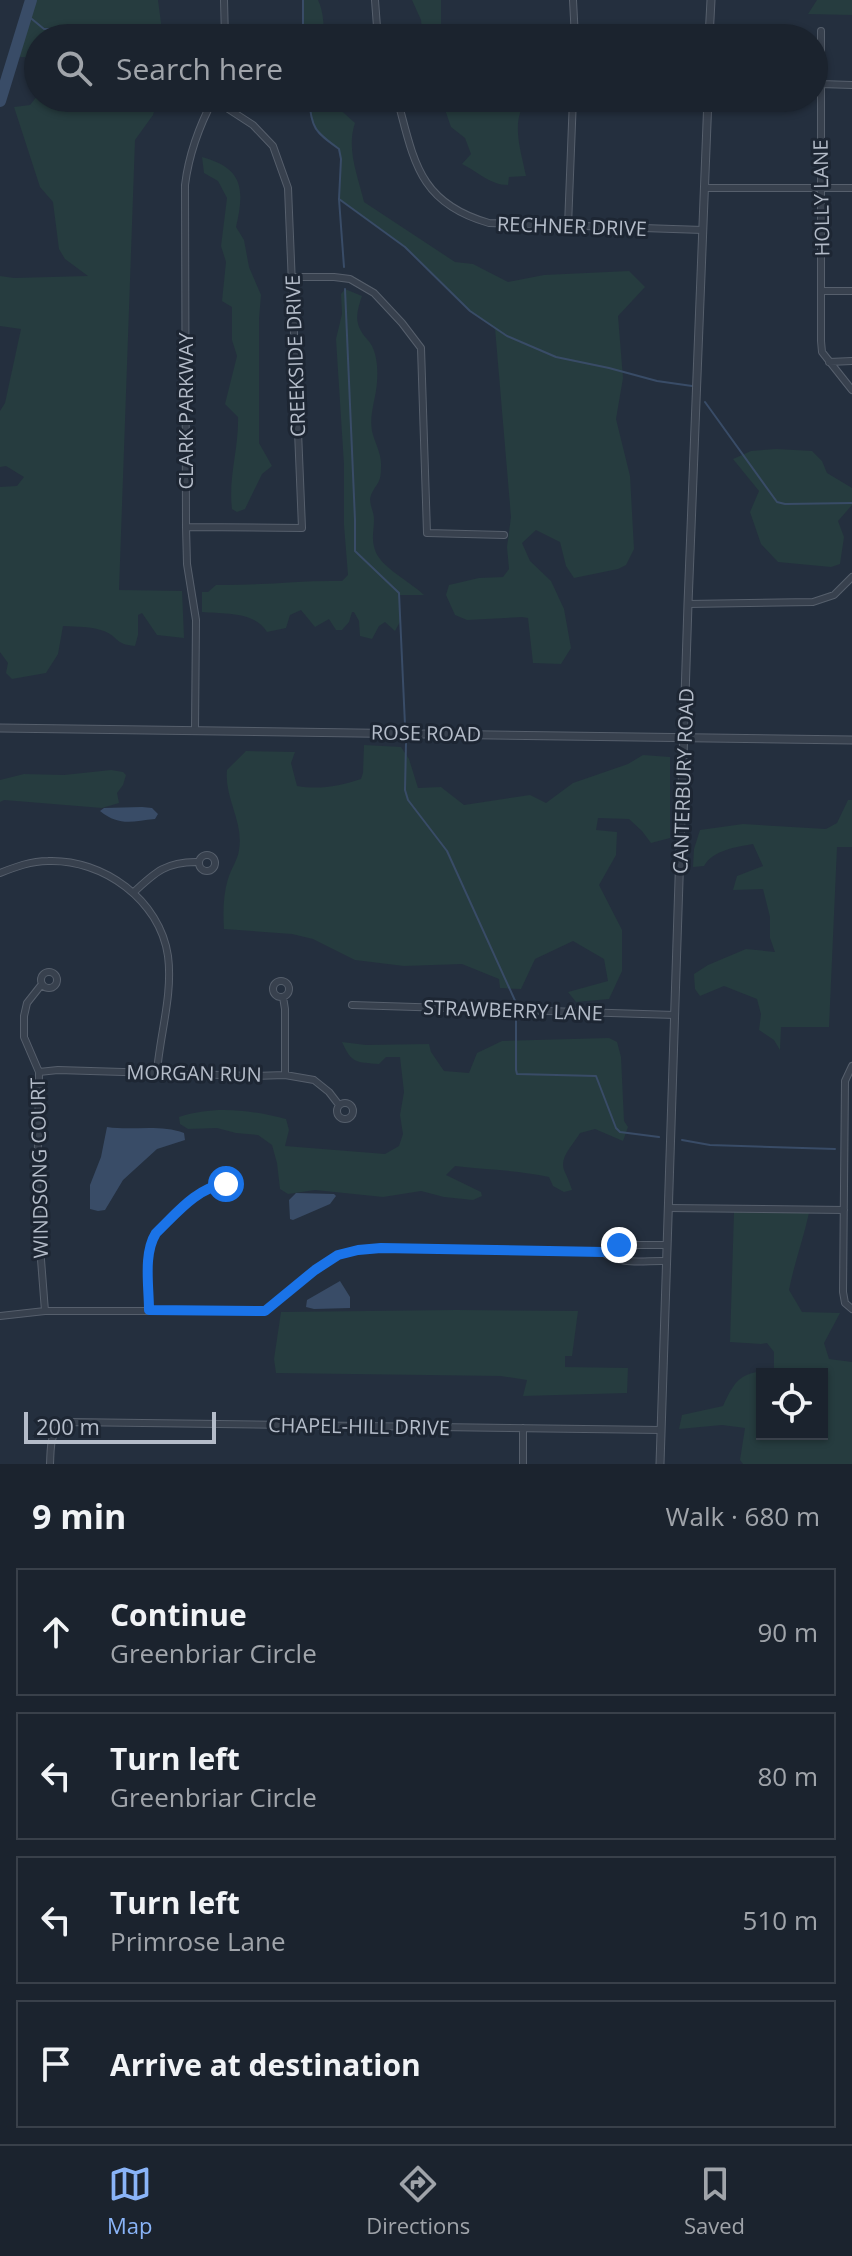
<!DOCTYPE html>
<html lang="en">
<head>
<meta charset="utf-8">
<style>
  body { margin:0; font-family:"Open Sans",sans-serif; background:#242b36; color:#f1f3f6 }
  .controls { position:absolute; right:24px; bottom:24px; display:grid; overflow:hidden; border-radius:0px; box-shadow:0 2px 6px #0004 }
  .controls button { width:72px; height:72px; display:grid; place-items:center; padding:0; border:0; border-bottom:2px solid #39404a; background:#1b232e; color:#f1f3f6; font:40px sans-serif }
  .scale { position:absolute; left:24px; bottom:20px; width:192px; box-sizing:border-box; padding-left:8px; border:4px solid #b4bcc9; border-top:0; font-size:22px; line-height:28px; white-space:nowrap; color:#b4bcc9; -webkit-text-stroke:6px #1d2633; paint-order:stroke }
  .stop { position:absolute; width:24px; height:24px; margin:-18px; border:6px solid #1a73e8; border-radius:50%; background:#fff }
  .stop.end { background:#1a73e8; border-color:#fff; box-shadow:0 2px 8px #0008 }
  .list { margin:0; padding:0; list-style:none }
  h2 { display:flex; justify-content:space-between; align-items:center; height:104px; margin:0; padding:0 32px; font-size:34px }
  h2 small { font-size:26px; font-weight:400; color:#a0a4aa }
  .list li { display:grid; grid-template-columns:52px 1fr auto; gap:24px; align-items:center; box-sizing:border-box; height:128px; margin:0 16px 16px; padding:0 16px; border:2px solid #39404a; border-radius:0px }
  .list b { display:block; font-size:30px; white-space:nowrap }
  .list p { margin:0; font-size:26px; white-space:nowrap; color:#a0a4aa }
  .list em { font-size:26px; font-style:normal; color:#a0a4aa }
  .icon { flex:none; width:44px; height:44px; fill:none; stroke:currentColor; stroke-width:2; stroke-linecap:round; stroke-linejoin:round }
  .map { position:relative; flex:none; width:852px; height:1464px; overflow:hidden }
  .search { position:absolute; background:#1b232e; box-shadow:0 2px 6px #0004; left:24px; right:24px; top:24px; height:88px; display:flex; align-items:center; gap:20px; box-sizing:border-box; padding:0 28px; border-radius:44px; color:#a0a4aa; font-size:30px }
  .sheet { height:680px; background:#1b232e }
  nav { display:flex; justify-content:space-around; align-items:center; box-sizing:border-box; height:112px; border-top:2px solid #39404a; background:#1b232e; font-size:22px; color:#a0a4aa }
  nav a { display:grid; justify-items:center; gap:4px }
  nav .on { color:#8ab4f8 }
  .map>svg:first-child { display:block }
  .green { fill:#263c3f; fill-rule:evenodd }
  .water { fill:#394c67 }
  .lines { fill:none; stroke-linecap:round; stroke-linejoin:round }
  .stream { stroke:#394c67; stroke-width:2 }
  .river { stroke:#394c67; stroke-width:12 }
  .minor-casing { stroke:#565f6c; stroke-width:8 }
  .tertiary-casing { stroke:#565f6c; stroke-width:9 }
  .minor { stroke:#38414e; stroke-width:6 }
  .tertiary { stroke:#38414e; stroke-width:7 }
  .route { stroke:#1a73e8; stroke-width:10 }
  .labels { text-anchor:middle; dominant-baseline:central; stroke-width:6; stroke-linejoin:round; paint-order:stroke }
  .street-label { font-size:20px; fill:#b4bcc9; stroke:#1d2633 }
</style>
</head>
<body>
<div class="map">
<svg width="852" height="1464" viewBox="0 0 852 1464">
  <rect width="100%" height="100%" fill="#242f3e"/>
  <!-- green -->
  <path class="green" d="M 28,0 L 158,0 L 163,38 L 38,38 L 38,76 L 25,57 L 14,57 L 27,15 Z
    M 303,0 L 318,0 C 324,12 323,25 325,38 L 303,38 Z
    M 412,0 L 441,0 L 441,38 L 423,38 L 421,20 Z
    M 817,0 L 852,0 L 852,15 L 808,14 Z
    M 38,95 L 38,98 L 158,98 L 153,115 L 135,140 L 119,590 L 182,591 L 184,638 L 157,635 L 142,613 L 138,615 L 138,635 L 135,646 C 114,644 119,637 104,631 C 91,626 76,627 63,626 L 58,654 L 46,673 L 12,679 L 6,673 L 8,663 L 0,652 L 0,487 L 17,486 L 24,477 L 6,466 L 0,467 L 0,411 L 5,403 L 21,329 L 0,326 L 0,276 L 14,278 L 88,276 L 65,259 L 59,249 L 53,202 L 40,187 L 14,107 L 30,105 Z
    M 309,98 L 334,98 L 336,106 L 355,123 C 346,149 358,176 364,202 L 455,262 L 473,264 L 508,282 L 544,275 L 629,271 L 645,287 L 618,316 L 623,378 L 616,419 L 630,476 L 634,549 L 626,565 L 618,569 L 574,578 L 566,566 L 560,542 L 536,530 L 522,543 L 530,561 L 551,581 L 564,609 L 571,648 L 561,664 L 533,663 L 528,618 L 522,617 L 467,620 L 455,615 L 446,595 L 449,585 L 479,578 L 503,577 L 509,569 L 507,547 L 511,517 L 495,328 L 470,311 L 405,247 L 339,199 L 341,159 L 339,149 C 316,131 311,128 309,98 Z
    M 441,98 L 529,98 C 509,119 521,150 526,176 L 509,177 L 508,185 C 490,185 477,171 462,164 L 471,154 L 465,138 L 451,127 Z
    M 202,157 C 243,168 245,189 236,227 L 244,240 L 249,267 L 261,295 L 259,319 L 259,443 L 272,466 L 262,474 L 245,509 L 237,512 L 232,509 C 228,478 239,448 238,417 L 225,404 L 237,356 L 232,340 L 232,307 L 222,301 L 226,262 L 221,246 L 227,198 L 218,181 L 204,173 Z
    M 345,289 L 362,296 C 358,308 354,319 361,331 C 364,337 369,340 372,346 C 377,356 378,370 377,382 C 376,399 369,414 372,431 C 375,444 382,454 381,467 C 381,484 377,482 371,495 C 368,503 374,511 374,519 C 374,531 371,538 375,550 C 380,567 411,582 424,595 L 399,595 L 401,620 L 395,631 L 385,622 L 379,626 L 372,639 L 360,636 L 359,621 L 354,612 L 352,612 L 349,622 L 342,630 L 336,630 L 329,619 L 315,627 L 301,610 L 290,615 L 286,628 L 267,632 C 255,611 223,614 202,612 L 202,592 L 208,592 L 216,585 C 258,586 299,580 342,581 L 348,575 L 344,525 L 344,465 L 336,339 L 342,314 L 341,294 Z
    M 776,449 L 812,451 L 822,461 L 827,473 L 852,488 L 852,505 L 838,521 L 844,537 L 840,564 L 831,567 L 778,562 L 761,544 L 750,512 L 759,491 L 733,459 L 751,451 Z
    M 364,745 L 401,747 L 409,759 L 418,788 L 441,787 L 464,805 L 530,795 L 546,803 L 573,783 L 628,764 L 643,755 L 670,757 L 670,838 L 651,843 L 642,831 L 629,819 L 598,818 L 596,830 L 617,832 L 616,855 L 599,885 L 622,930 L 622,971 L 609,999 L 576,1002 L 568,992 L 608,981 L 604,959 L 573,941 L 535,959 L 521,989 L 500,988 L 499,979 L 462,964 L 404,966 L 355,960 L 313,939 L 292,934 L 224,929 C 223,913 223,895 228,879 C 231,869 238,859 239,850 C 244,822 224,798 227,770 L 246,751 L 295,752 L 291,763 L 297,786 C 319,790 340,786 361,779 L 363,773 Z
    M 111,770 L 123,772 L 126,775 L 123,785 L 117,793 L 119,803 L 102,808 L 4,800 L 0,802 L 0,780 L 24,774 L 64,775 Z
    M 848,800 L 852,800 L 852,847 L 837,847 L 829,1027 L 781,1027 L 780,1050 L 774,1040 L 759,1030 L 761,1014 L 757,999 L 724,986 L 700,996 L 695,989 L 694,974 L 708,965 L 746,949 L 775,952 L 770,938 L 770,917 L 763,889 L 733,890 L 737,876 L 763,866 L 753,844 C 736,847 713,850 704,866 L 693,867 L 694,849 L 700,830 L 743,824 L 826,829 L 837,823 Z
    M 609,1038 L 617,1042 L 621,1057 L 624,1121 L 628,1127 L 623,1141 L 595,1129 L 580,1133 C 574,1144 559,1157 564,1170 C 567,1177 570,1183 572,1190 L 564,1192 L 553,1186 L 549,1177 C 518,1170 487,1170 455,1166 L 446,1175 L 481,1192 L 482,1196 L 473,1200 L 444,1197 L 421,1191 L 383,1197 L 315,1190 L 288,1194 L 280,1189 L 277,1163 L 272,1145 L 258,1135 L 236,1133 L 217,1128 L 188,1129 L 180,1124 L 179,1117 C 214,1105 251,1110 286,1119 L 289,1130 L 285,1146 L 385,1154 L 399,1146 L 403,1134 L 400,1115 L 404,1092 L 400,1057 L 386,1057 L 379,1064 C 356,1062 352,1064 342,1042 L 366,1045 L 429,1044 L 431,1052 L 444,1071 L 469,1073 L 477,1053 L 502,1041 Z
    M 734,1212 L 809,1213 C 803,1240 794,1264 789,1290 L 802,1312 L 840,1313 L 824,1343 L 829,1359 L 852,1362 L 852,1464 L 743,1464 L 740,1460 L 745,1428 L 722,1425 L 679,1429 L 682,1415 L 723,1406 C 737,1376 741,1374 774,1369 L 774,1352 L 767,1343 L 761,1344 L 730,1342 ZM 822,1374 L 822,1434 L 762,1434 L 762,1374 Z
    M 456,1310 L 578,1311 L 572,1356 L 565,1356 L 565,1367 L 628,1368 L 627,1393 L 523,1396 L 527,1380 L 501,1376 L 276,1373 L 274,1359 L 281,1312 Z"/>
  <!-- water -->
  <path class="water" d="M 142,807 L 152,808 L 158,814 L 155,819 C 133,821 120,827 100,811 L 104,808 Z
    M 107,1127 C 132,1131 160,1124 184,1133 L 185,1140 L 157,1149 L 123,1180 L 105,1210 L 98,1211 L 90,1209 L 90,1185 L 101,1157 Z
    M 296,1193 L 334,1194 L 336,1196 L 330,1204 L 293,1220 L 290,1219 L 289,1200 Z
    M 340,1281 L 350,1297 L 350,1308 L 314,1309 L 306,1307 L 307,1300 Z"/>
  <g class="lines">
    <!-- stream -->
    <path class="stream" d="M 27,15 L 44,29 L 50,29 L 72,38
      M 303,38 L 303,0
      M 309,98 C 311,128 315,132 339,149 L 341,159 L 339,199 L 344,267
      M 339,199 L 405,247 L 470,311 L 507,336 L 556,357 L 609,368 L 657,381 L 692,386
      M 345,289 L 355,520 L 355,551 L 399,593 L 405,725
      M 705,402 L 777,502 L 785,504 L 852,503
      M 406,743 L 405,790 L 408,800 L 447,851 L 517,1005
      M 516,1015 L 516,1070 L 517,1074 L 596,1076 L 616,1128 L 620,1132 L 659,1137
      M 682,1140 L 710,1145 L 835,1149"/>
    <!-- river -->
    <path class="river" d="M 0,101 L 31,0"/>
    <!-- minor casing -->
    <g class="minor-casing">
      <path id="minor" d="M 224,0 L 225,38
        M 375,0 L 377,27 L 380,38
        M 573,0 L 575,38
        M 821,31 L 821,341 L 822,352 L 852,390
        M 821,84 L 852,85
        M 397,98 C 414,160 418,203 489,223 L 703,230
        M 705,188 L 852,188
        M 568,226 L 573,98
        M 292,277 L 334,277 L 350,279 L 374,293 L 402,323 L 421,348 L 427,533 L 504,535
        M 822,291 L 852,291
        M 829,362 L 852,361
        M 186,527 L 302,528 L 288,188 L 273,146 L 253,125 L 213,99
        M 688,604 L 813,602 L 834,595 L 852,577
        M 195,730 L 196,620 L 187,564 L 186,527 L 185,185 C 189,153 199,126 214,98
        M199 863a8 8 0 1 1 16 0a8 8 0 1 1-16 0Z
        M 0,873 C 15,867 31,861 48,861 C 103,859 160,900 168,956 C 173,994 160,1034 157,1072
        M 133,893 C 155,872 167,861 199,862
        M41 980a8 8 0 1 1 16 0a8 8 0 1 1-16 0Z
        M273 989a8 8 0 1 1 16 0a8 8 0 1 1-16 0Z
        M 42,984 L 27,1003 L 24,1016 L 24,1037 L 39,1072 L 37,1208 L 45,1311
        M 283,997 L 285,1009 L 285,1075
        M 352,1005 L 675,1015
        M 852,1066 L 845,1081 L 843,1292 L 845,1303 L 852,1309
        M 39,1072 L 58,1070 L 253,1076 L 285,1075 L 314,1080 L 329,1092 L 339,1105
        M337 1111a8 8 0 1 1 16 0a8 8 0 1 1-16 0Z
        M 668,1208 L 844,1210
        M 603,1252 C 619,1266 646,1260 666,1261
        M 149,1310 C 149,1286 143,1254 156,1233 C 176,1214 197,1187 226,1184
        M 0,1316 L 45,1311 L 265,1311 L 315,1270 L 338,1255 L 358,1250 L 381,1248 L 603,1252 L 619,1245 L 666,1245
        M 523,1428 L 523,1464
        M 50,1464 C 51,1445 49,1430 68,1422 L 661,1430"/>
    </g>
    <!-- tertiary casing -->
    <g class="tertiary-casing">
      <path id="tertiary" d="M 709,38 L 711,0
        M 0,728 L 852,740
        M 660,1464 L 688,604 L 708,98"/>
    </g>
    <!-- minor -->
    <use href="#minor" class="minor"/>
    <!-- tertiary -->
    <use href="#tertiary" class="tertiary"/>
  </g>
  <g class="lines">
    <!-- route -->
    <path class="route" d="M 226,1184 C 197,1187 176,1214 156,1233 C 143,1254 149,1286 149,1310 L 265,1311 L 315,1270 L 338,1255 L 358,1250 L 381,1248 L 603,1252 L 619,1245"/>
  </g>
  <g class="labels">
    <!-- street labels -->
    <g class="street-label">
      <text transform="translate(821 198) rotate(-91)">HOLLY LANE</text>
      <text transform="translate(572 226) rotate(2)">RECHNER DRIVE</text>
      <text transform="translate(295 356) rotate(-92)">CREEKSIDE DRIVE</text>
      <text transform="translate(185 411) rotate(-90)">CLARK PARKWAY</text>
      <text transform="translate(426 733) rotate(1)">ROSE ROAD</text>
      <text transform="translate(683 781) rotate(-88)">CANTERBURY ROAD</text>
      <text transform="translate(513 1010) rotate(2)">STRAWBERRY LANE</text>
      <text transform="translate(194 1073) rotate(1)">MORGAN RUN</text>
      <text transform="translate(39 1168) rotate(-91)">WINDSONG COURT</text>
      <text transform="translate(359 1426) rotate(1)">CHAPEL-HILL DRIVE</text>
    </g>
  </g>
</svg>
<div class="controls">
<button><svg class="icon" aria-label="locate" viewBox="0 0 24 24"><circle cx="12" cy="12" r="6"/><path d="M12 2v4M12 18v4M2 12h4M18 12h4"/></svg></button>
</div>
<div class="scale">200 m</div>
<div class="stop" style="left:226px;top:1184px"></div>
<div class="stop end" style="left:619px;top:1245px"></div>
<div class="search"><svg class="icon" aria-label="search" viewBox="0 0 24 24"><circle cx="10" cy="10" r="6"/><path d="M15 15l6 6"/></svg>Search here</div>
</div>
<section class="sheet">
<h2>9 min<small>Walk · 680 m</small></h2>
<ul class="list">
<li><svg class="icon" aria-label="ahead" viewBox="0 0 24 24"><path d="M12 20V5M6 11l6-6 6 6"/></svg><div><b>Continue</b><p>Greenbriar Circle</p></div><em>90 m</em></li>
<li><svg class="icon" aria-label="left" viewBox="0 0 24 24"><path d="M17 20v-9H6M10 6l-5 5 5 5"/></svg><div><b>Turn left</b><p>Greenbriar Circle</p></div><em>80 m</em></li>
<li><svg class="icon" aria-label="left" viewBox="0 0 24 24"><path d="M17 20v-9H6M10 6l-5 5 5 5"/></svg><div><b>Turn left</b><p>Primrose Lane</p></div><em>510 m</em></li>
<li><svg class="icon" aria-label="arrive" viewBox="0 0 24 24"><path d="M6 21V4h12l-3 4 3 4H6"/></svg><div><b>Arrive at destination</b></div></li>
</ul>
</section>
<nav>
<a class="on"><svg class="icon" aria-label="map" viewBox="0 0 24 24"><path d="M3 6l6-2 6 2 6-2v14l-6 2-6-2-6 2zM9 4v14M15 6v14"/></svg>Map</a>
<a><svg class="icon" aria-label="directions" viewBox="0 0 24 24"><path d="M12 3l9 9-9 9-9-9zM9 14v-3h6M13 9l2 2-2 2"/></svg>Directions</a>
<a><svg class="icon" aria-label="saved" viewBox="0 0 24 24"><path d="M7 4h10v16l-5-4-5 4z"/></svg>Saved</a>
</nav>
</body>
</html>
